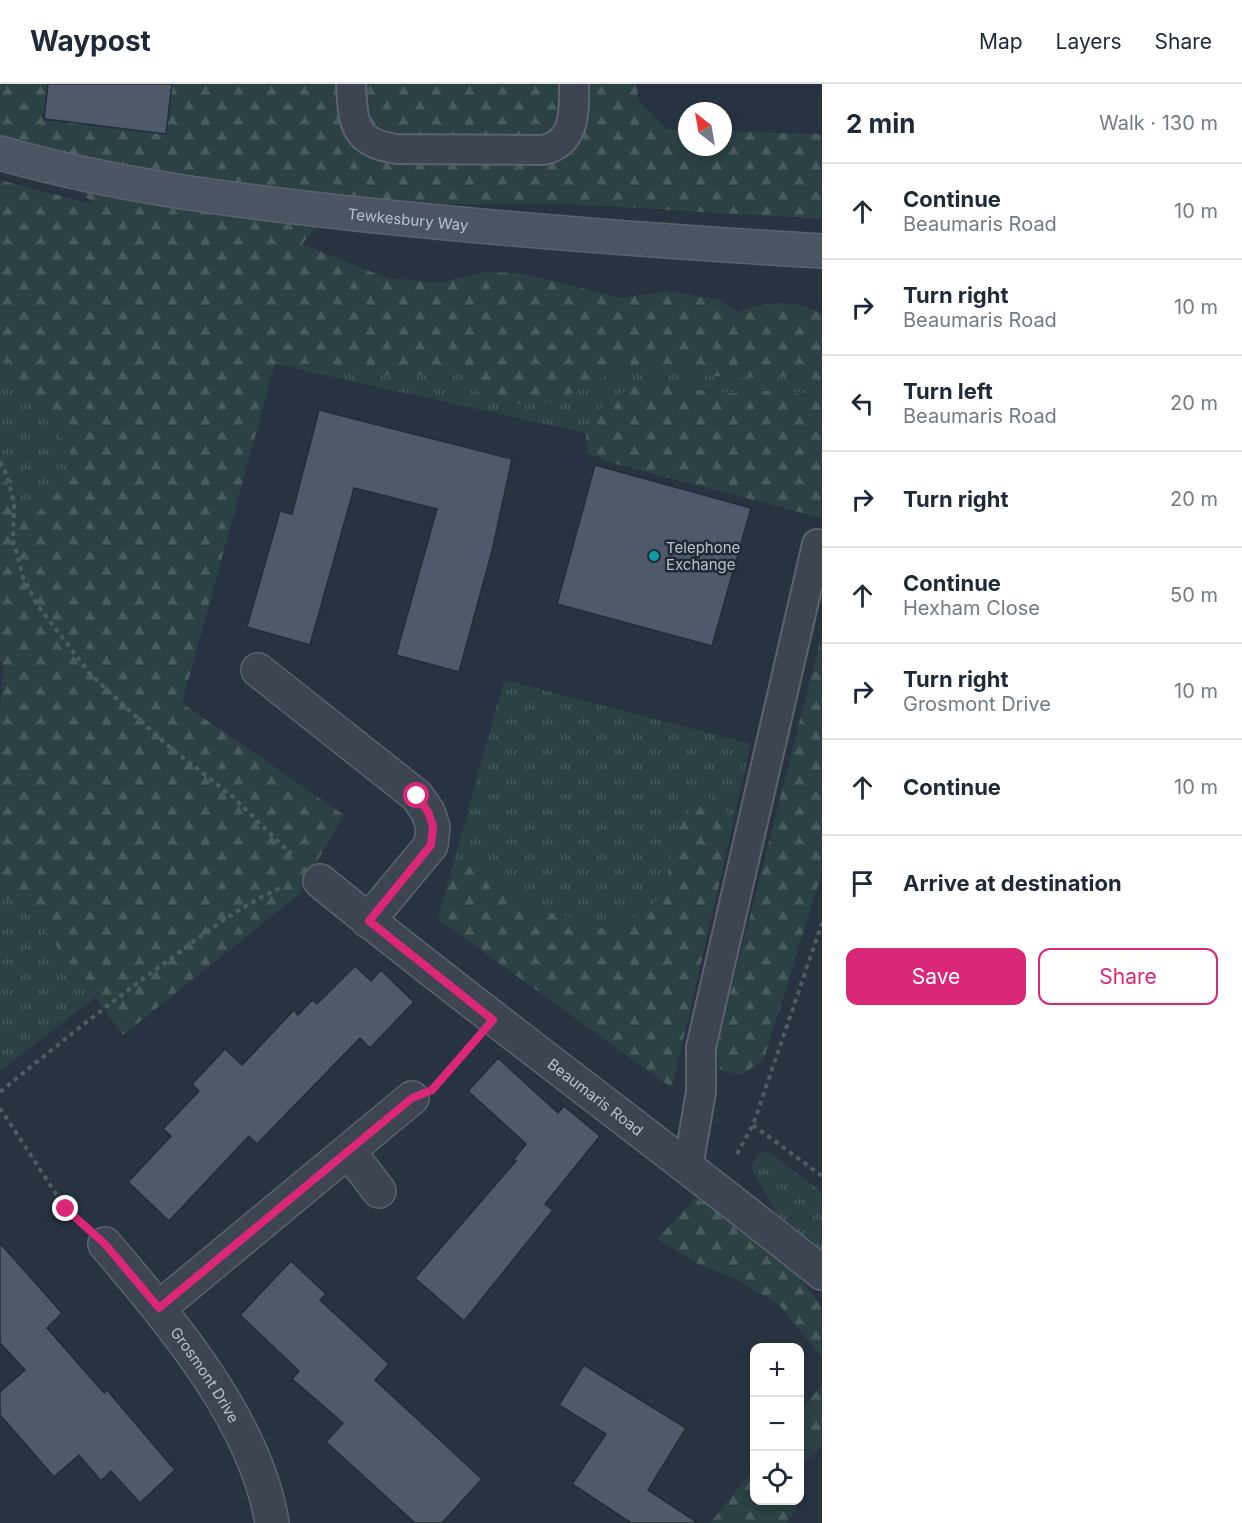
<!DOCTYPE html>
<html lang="en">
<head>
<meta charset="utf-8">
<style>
  body { margin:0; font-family:Inter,sans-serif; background:#f2f2f3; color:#1f2937 }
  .controls { position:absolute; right:18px; bottom:18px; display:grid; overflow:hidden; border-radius:12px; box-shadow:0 3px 9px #0003 }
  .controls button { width:54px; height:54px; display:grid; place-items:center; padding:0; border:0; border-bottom:2px solid #e0e1e3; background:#fff; color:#1f2937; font:30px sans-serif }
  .compass { position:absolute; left:678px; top:18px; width:54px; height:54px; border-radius:50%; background:#fff; box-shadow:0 3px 9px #0003; rotate:329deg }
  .stop { position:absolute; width:18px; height:18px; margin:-14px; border:4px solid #db2777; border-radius:50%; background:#fff }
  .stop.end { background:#db2777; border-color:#fff; box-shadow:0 2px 6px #0008 }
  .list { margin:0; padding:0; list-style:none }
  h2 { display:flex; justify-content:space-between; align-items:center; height:78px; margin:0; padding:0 24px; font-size:26px }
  h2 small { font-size:20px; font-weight:400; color:#747a83 }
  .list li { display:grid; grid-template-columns:39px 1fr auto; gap:18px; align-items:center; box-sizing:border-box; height:96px; padding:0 24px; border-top:2px solid #e0e1e3 }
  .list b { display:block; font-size:22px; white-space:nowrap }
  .list p { margin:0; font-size:20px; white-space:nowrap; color:#747a83 }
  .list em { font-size:20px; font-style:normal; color:#747a83 }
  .actions { display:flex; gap:12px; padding:18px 24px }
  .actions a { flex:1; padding:14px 0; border:2px solid #db2777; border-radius:12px; text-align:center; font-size:21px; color:#db2777 }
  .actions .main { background:#db2777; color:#fff }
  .icon { flex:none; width:33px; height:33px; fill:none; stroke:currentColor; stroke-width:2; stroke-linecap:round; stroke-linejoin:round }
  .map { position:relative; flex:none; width:822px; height:1439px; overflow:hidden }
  header { display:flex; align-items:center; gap:36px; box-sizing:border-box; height:84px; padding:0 30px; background:#fff; border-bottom:2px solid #e0e1e3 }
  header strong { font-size:28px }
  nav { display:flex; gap:33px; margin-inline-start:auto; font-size:21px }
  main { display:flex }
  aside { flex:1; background:#fff }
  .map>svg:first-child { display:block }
  .grass { fill:url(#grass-tufts) }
  .forest { fill:url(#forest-firs) }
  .building { fill:#4e5a69; stroke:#222c38; stroke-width:1.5 }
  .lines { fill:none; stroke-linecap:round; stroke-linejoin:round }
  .lane-casing { stroke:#5a636e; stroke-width:32 }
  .street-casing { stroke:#5a636e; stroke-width:36 }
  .secondary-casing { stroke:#5a636e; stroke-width:36 }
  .path { stroke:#4a5e61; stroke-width:4; stroke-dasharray:4.5 4.5; stroke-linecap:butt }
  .lane { stroke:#3c4551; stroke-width:28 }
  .street { stroke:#3c4551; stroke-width:33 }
  .secondary { stroke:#4a5463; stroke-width:33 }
  .route { stroke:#db2777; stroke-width:8 }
  .culture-dot { fill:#0f9aa8; stroke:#202a36; stroke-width:2 }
  .labels { text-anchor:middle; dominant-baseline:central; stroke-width:5; stroke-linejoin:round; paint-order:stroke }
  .street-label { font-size:15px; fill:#b9c0cb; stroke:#202a36 }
  .poi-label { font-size:15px; fill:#b9c0cb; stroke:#202a36; text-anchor:start }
</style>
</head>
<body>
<header>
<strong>Waypost</strong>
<nav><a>Map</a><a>Layers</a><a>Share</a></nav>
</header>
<main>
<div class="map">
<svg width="822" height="1439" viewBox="0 0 822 1439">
  <defs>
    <pattern id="grass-tufts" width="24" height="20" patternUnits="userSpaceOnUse" patternTransform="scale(1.5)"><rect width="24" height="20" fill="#2b4143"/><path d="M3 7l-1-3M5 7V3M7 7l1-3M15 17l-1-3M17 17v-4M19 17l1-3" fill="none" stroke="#485b5d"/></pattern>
    <pattern id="forest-firs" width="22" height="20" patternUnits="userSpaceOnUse" patternTransform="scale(1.5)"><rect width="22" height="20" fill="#2b4143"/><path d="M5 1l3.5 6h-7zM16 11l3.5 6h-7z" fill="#485b5d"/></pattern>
  </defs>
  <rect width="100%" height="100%" fill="#283341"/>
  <!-- grass -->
  <path class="grass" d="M 14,278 L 18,304 L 56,345 L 72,369 L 59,406 L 32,434 L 0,390 L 0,279 Z
    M 275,280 L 318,280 L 370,290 L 412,293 L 442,284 L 463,290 L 484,315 L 555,318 L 619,285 L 668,280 L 708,292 L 766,294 L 807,291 L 822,302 L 822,320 L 804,309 L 763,306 L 720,309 L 681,301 L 600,325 L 586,349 Z
    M 504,596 L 751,660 L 672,1004 L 438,835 Z
    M 0,810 L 32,829 L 95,914 L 0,987 Z
    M 767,1067 L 822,1108 L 822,1168 L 777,1131 L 751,1083 L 757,1071 Z"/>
  <!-- forest -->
  <path class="forest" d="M 0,0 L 637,0 L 638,16 L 666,45 L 687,46 L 687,63 L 723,63 L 723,47 L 822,50 L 822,135 L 565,120 L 337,120 L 302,160 L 387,194 L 439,199 L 485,188 L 519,189 L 622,214 L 666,207 L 721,216 L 737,228 C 773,218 786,214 822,229 L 822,302 L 807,291 L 766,294 L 708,292 L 668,280 L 619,285 L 555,318 L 522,320 L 484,315 L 463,290 L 442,284 L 412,293 L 370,290 L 318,280 L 275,280 L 182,619 L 344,731 L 297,812 L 123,951 L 32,829 L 0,810 L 0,633 L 3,582 L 0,577 L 0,390 L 32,434 L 59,406 L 71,369 L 56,345 L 18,304 L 14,279 L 0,279 L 0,96 L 96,121 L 20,63 L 0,53 Z
    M 681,301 C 694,304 709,309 722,309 C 759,309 789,299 822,320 L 822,434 L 616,380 L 587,369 L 586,349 L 600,325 L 631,303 Z
    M 822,549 L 822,789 L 764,975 L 742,991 L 720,986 L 717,962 Z
    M 701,711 L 718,716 L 734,736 L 672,1004 L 438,835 L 451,786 L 484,781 L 503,794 L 524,824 L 563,831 L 608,846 L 644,827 L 665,808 L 674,749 Z
    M 696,1114 L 738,1141 L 787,1179 L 822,1222 L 822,1273 L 779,1221 L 734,1194 L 694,1178 L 657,1155 Z
    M 822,1300 L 822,1362 L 803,1379 L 800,1401 L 800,1328 Z
    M 754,1384 L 754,1416 L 797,1417 L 796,1426 L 786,1439 L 710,1439 Z"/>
  <!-- building -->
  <path class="building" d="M 48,0 L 172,0 L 166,50 L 44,35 Z
    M 319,326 L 512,375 L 492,467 L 459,588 L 396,571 L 437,425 L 354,404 L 310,561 L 247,543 L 280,427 L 292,430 Z
    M 595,381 L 751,424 L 712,562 L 557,520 Z
    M 355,882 L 371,897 L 381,886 L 414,918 L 370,964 L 360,954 L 257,1060 L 249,1052 L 169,1137 L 128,1098 L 171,1052 L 163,1045 L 199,1007 L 192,1000 L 225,965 L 242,981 L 294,926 L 298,931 L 312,916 L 317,920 Z
    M 498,974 L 558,1029 L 564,1022 L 600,1052 L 545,1120 L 553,1126 L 464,1237 L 415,1194 L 516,1077 L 514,1075 L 526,1060 L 468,1007 Z
    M 0,1159 L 62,1229 L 47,1244 L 104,1309 L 107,1306 L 175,1386 L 140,1419 L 111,1387 L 101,1397 L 79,1371 L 54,1393 L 0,1331 L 0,1308 L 25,1286 L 0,1259 Z
    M 291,1177 L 326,1210 L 320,1216 L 389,1280 L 375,1296 L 482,1395 L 442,1439 L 415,1439 L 326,1358 L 343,1339 L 292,1295 L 299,1287 L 240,1231 Z
    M 584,1281 L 686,1344 L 648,1406 L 698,1439 L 631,1439 L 572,1400 L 606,1350 L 559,1321 Z"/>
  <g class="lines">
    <!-- lane casing -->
    <g class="lane-casing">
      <path id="lane" d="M 351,0 C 353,39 353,59 397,65 L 544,66 C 576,58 574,28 574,0
        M 688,1083 L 701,1008 L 701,963 L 817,460"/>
    </g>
    <!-- street casing -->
    <g class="street-casing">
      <g id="street">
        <path d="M 258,586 L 417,712 L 428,728 L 433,743 L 431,761 L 368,837"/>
        <path id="s1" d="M 320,797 C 485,932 657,1056 822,1189"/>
        <path d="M 349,1068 L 379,1107"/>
        <path id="s2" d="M 105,1160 C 170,1237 256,1337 272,1439"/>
        <path d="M 159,1224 L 412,1014"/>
      </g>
    </g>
    <!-- secondary casing -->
    <g class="secondary-casing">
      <g id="secondary">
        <path id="s3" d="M 0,69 C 116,102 237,117 357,130 C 511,146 667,158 822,167"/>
      </g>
    </g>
    <!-- path -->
    <path class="path" d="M 0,378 L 7,391 L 14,419 L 13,456 L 23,493 L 38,522 L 92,592 L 168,662 L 233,713 L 291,770
      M 446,990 L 467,966
      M 0,1008 C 57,961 113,916 173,873 C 207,847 241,822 280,804
      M 0,1024 L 66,1125 L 74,1132
      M 753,1041 L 822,1092
      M 737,1070 L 753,1041 L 822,839"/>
    <!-- lane -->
    <use href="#lane" class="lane"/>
    <!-- street -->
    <use href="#street" class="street"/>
    <!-- secondary -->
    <use href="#secondary" class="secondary"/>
  </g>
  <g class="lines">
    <!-- route -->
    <path class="route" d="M 66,1125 L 105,1160 L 159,1224 L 412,1014 L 432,1006 L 493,936 L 369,837 L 431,761 L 433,742 L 428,728 L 417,712"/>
  </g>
  <!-- markers -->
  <circle class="culture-dot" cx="654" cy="472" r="6"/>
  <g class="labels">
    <!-- street labels -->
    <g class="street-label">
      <text stroke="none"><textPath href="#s3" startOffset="414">Tewkesbury Way</textPath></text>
      <text stroke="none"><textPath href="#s1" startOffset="350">Beaumaris Road</textPath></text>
      <text stroke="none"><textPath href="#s2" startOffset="165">Grosmont Drive</textPath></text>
    </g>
    <!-- poi labels -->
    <g class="poi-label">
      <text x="666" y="463">Telephone<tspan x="666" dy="17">Exchange</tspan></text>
    </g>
  </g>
</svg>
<div class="controls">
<button>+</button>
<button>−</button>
<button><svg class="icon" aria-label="locate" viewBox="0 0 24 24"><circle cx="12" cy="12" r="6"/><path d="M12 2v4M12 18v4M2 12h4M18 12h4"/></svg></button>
</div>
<svg class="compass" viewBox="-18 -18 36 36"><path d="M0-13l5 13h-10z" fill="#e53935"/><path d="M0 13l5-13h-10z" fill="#747a83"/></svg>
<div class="stop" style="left:417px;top:712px"></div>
<div class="stop end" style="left:66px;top:1125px"></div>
</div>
<aside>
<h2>2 min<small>Walk · 130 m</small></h2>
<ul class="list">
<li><svg class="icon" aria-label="ahead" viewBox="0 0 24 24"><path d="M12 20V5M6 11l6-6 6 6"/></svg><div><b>Continue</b><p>Beaumaris Road</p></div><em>10 m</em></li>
<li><svg class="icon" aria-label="right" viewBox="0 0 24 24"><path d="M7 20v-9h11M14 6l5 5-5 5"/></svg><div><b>Turn right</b><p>Beaumaris Road</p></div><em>10 m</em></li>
<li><svg class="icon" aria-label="left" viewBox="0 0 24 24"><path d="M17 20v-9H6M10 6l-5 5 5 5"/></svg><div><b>Turn left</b><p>Beaumaris Road</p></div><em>20 m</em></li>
<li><svg class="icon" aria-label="right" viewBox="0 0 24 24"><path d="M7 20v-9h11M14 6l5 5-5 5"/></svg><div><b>Turn right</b></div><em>20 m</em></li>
<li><svg class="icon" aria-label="ahead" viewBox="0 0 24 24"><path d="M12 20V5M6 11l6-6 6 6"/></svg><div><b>Continue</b><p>Hexham Close</p></div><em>50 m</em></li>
<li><svg class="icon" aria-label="right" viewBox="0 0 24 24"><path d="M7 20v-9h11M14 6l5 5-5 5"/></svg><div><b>Turn right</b><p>Grosmont Drive</p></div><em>10 m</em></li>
<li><svg class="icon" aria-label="ahead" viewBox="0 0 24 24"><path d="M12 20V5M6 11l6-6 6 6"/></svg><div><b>Continue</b></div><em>10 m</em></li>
<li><svg class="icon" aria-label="arrive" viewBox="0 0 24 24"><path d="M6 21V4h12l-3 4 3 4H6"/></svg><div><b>Arrive at destination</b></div></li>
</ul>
<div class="actions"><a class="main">Save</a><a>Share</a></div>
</aside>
</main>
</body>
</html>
